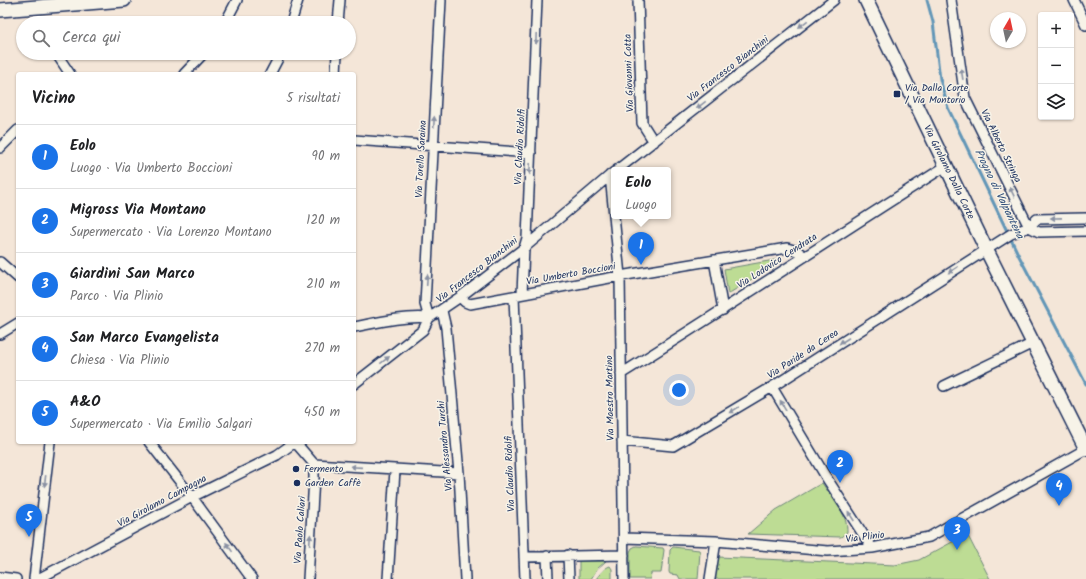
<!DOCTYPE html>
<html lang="it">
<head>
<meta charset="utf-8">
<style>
  body { margin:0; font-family:Kalam,sans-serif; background:#f6f6f6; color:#202124 }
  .controls { position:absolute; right:12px; top:12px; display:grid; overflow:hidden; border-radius:4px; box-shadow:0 1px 3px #0004 }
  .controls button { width:36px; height:36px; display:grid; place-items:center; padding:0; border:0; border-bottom:1px solid #e0e0e0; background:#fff; color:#202124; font:20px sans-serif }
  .compass { position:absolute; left:990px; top:12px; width:36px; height:36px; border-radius:50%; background:#fff; box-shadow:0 1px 3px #0004; rotate:9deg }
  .you { position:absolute; left:679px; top:390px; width:14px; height:14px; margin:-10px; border:3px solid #fff; border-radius:50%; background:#1a73e8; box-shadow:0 0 0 6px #1a73e833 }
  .badge { display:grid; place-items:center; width:26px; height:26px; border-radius:50%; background:#1a73e8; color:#fff; font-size:13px; font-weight:700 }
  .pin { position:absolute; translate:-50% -33px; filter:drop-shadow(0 1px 2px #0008) }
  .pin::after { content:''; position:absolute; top:21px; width:14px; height:12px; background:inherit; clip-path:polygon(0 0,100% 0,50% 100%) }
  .popup { position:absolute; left:611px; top:167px; width:60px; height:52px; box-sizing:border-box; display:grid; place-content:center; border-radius:4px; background:#fff; filter:drop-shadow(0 1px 3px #0005); font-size:13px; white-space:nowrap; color:#757577 }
  .popup b { font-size:15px; color:#202124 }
  .popup::after { content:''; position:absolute; left:50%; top:100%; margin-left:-8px; border:8px solid transparent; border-top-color:#fff }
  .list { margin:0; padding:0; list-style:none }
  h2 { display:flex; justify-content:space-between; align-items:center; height:52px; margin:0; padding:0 16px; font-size:17px }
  h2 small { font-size:13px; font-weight:400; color:#757577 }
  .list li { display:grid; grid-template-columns:26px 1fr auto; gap:12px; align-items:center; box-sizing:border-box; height:64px; padding:0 16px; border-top:1px solid #e0e0e0 }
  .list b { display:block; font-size:15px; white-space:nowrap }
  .list p { margin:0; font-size:13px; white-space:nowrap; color:#757577 }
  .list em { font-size:13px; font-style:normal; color:#757577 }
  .icon { flex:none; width:22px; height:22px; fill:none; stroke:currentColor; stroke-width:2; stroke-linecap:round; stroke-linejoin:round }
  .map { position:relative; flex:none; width:1086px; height:579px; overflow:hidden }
  .search { position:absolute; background:#fff; box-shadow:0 1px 3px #0004; left:16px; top:16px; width:340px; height:44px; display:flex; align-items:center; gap:10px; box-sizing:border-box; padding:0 14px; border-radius:22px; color:#757577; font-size:15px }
  .panel { position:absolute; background:#fff; box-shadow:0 1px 3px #0004; left:16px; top:72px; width:340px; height:372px; border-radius:4px }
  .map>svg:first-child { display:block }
  .green { fill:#bddc94; stroke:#6c8679 }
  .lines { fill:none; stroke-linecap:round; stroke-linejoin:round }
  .stream { stroke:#6296b7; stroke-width:3 }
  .street-casing { stroke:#1b2f5e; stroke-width:12 }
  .secondary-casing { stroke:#1b2f5e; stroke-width:16 }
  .street { stroke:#f7f3e8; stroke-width:9 }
  .secondary { stroke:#f7f3e8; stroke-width:13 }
  .oneway { fill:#8991a3 }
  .poi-dot { fill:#1b2f5e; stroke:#f7f3e8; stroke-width:1.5 }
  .labels { text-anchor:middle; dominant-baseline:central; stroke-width:3; stroke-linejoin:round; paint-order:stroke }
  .street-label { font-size:10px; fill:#1b2f5e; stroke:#f7f3e8 }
  .poi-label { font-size:10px; fill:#1b2f5e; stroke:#f7f3e8; text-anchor:start }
  .water-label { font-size:11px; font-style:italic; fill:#33517c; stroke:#f7f3e8 }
</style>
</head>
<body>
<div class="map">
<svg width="1086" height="579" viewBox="0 0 1086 579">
  <rect width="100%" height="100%" fill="#f4e6d8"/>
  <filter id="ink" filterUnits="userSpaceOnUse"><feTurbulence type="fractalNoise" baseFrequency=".025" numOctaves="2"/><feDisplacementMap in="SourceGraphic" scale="8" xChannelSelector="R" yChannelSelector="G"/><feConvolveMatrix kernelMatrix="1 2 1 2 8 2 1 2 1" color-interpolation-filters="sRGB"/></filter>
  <g filter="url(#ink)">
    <!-- green -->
    <path class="green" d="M 780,259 L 781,261 L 728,294 L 724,269 Z
      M 822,483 C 832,498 848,514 847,532 L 841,537 L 748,534 L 776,510 Z
      M 967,534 L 990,579 L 714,579 L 718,557 L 895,565 L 919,560 Z
      M 636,546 L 663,548 L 664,550 L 661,573 L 651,573 L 650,579 L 630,579 L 630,552 L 632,548 Z
      M 673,547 L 699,550 L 700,552 L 698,579 L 680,579 L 678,575 L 670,574 L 669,572 L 670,550 Z
      M 579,561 L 606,561 L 597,569 L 591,579 L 579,579 Z
      M 610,566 L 612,569 L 612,579 L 596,579 C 600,574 604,568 610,566 Z"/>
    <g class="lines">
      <!-- stream -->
      <path class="stream" d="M 927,0 L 933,22 L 940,79 L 948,108 L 1019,256 L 1086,384"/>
      <!-- street casing -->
      <g class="street-casing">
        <path id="street" d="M 638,0 L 642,123 L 654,142
          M 951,0 L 965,98 L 1029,227
          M 1074,0 L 1086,25
          M 225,23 L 237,0
          M 291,23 L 298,0
          M 338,23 L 340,0
          M 56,53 L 70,74
          M 184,74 L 204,53
          M 270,74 L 281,53
          M 336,74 L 337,53
          M 354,140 L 531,153
          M 0,148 L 18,130
          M 617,170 L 834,0
          M 610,175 L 614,215
          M 614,216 L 620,276 L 624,579
          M 1029,227 L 1039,232 L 1086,231
          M 714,260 L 723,310
          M 0,262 L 18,278
          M 522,294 L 524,248 L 527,238 L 537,0
          M 514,296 L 525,579
          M 460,297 L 465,302 L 470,304 L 620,276 L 787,248 L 797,251 L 804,256
          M 442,311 L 446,328 L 459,473 L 465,579
          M 429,318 L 425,304 L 441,0
          M 354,327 C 379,322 404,316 429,318
          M 0,334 L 18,323
          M 621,374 C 730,306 837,235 946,166
          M 354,384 L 423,330 L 429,318 L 460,297 L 524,248 L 614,172
          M 944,386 L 1033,343
          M 772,387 L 826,477 L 872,548
          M 622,441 L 673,446 L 772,387 L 1011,234 L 1029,227 L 1037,219 L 1086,218
          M 149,442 L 192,497 L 252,579
          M 295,442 L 314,464 L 314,478 L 308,579
          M 314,464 L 459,473
          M 624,538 L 716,541 L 828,551 L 872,548 L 929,537 L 1086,449
          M 568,555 L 569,579
          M 547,556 L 548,579
          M 524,557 L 624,555
          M 0,577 L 16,579
          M 34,579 L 50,442
          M 38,579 L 192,497 L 277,455 L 295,442
          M 388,579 L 395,470
          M 710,579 L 716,541"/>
      </g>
      <!-- secondary casing -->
      <g class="secondary-casing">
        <path id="secondary" d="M 866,0 L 986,249 L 1086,449
          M 0,10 L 124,0"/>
      </g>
      <!-- street -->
      <use href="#street" class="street"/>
      <!-- secondary -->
      <use href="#secondary" class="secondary"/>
    </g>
    <!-- one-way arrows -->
    <defs><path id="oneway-solid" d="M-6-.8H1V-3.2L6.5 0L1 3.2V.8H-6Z"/></defs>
    <g class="oneway">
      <use href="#oneway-solid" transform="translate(803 24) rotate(142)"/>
      <use href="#oneway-solid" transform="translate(536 39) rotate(92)"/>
      <use href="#oneway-solid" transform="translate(962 74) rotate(-99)"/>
      <use href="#oneway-solid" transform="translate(701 105) rotate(142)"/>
      <use href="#oneway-solid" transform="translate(434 122) rotate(-87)"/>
      <use href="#oneway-solid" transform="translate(530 169) rotate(92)"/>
      <use href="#oneway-solid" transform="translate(1012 192) rotate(-116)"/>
      <use href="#oneway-solid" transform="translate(1056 218) rotate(179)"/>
      <use href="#oneway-solid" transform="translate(953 270) rotate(147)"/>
      <use href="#oneway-solid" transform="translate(427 280) rotate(-87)"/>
      <use href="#oneway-solid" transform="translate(844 341) rotate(147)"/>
      <use href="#oneway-solid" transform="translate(385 360) rotate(-38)"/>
      <use href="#oneway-solid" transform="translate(783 405) rotate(-121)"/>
      <use href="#oneway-solid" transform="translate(734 410) rotate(149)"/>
      <use href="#oneway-solid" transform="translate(356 467) rotate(-176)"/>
      <use href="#oneway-solid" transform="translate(45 481) rotate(97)"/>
      <use href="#oneway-solid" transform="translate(851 516) rotate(-123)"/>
      <use href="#oneway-solid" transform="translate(310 540) rotate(-86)"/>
      <use href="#oneway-solid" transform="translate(229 547) rotate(-126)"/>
    </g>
  </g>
  <!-- markers -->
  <g class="poi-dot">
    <rect x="893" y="90" width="8" height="8" rx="2"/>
    <circle cx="296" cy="469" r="4"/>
    <circle cx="297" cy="483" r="4"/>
  </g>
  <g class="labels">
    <!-- street labels -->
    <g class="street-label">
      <text transform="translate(728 69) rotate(-38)">Via Francesco Bianchini</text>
      <text transform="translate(629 73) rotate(-92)">Via Giovanni Cotta</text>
      <text transform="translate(1001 146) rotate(64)">Via Alberto Stringa</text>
      <text transform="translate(520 147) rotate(-87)">Via Claudio Ridolfi</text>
      <text transform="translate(421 159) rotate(-87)">Via Torello Saraina</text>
      <text transform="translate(949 172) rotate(64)">Via Girolamo Dalla Corte</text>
      <text transform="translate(777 261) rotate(-33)">Via Lodovico Cendrata</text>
      <text transform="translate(477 270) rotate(-38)">Via Francesco Bianchini</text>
      <text transform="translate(571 274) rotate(-10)">Via Umberto Boccioni</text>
      <text transform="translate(803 354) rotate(-33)">Via Paride da Cerea</text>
      <text transform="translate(610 398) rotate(-91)">Via Maestro Martino</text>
      <text transform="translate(445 446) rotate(-95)">Via Alessandro Turchi</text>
      <text transform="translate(510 474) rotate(-92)">Via Claudio Ridolfi</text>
      <text transform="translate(162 501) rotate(-28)">Via Girolamo Campagna</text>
      <text transform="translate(300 530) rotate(-86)">Via Paolo Caliari</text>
      <text transform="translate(865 537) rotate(-7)">Via Plinio</text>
    </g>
    <!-- poi labels -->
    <g class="poi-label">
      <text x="905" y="88">Via Dalla Corte<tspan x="905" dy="12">/ Via Montorio</tspan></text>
      <text x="304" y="469">Fermento</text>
      <text x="305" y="483">Garden Caffè</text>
    </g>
    <!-- water labels -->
    <g class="water-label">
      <text transform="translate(999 194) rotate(64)">Progno di Valpantena</text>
    </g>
  </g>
</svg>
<div class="controls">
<button>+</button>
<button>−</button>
<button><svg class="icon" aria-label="layers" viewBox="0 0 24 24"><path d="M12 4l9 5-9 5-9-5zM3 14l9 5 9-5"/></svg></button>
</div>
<svg class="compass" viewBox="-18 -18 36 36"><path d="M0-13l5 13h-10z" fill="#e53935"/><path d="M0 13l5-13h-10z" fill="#757577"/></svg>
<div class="you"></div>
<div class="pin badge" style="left:641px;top:265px">1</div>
<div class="popup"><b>Eolo</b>Luogo</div>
<div class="pin badge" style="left:840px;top:483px">2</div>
<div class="pin badge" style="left:957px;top:550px">3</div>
<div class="pin badge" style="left:1059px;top:506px">4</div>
<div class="pin badge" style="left:29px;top:537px">5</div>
<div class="search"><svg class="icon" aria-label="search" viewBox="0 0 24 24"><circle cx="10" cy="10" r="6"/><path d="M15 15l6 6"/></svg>Cerca qui</div>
<section class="panel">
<h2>Vicino<small>5 risultati</small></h2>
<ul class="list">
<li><span class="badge">1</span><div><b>Eolo</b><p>Luogo · Via Umberto Boccioni</p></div><em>90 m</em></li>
<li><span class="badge">2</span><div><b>Migross Via Montano</b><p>Supermercato · Via Lorenzo Montano</p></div><em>120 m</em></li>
<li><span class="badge">3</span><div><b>Giardini San Marco</b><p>Parco · Via Plinio</p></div><em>210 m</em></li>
<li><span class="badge">4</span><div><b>San Marco Evangelista</b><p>Chiesa · Via Plinio</p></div><em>270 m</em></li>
<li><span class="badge">5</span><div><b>A&amp;O</b><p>Supermercato · Via Emilio Salgari</p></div><em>450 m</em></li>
</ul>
</section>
</div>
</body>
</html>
